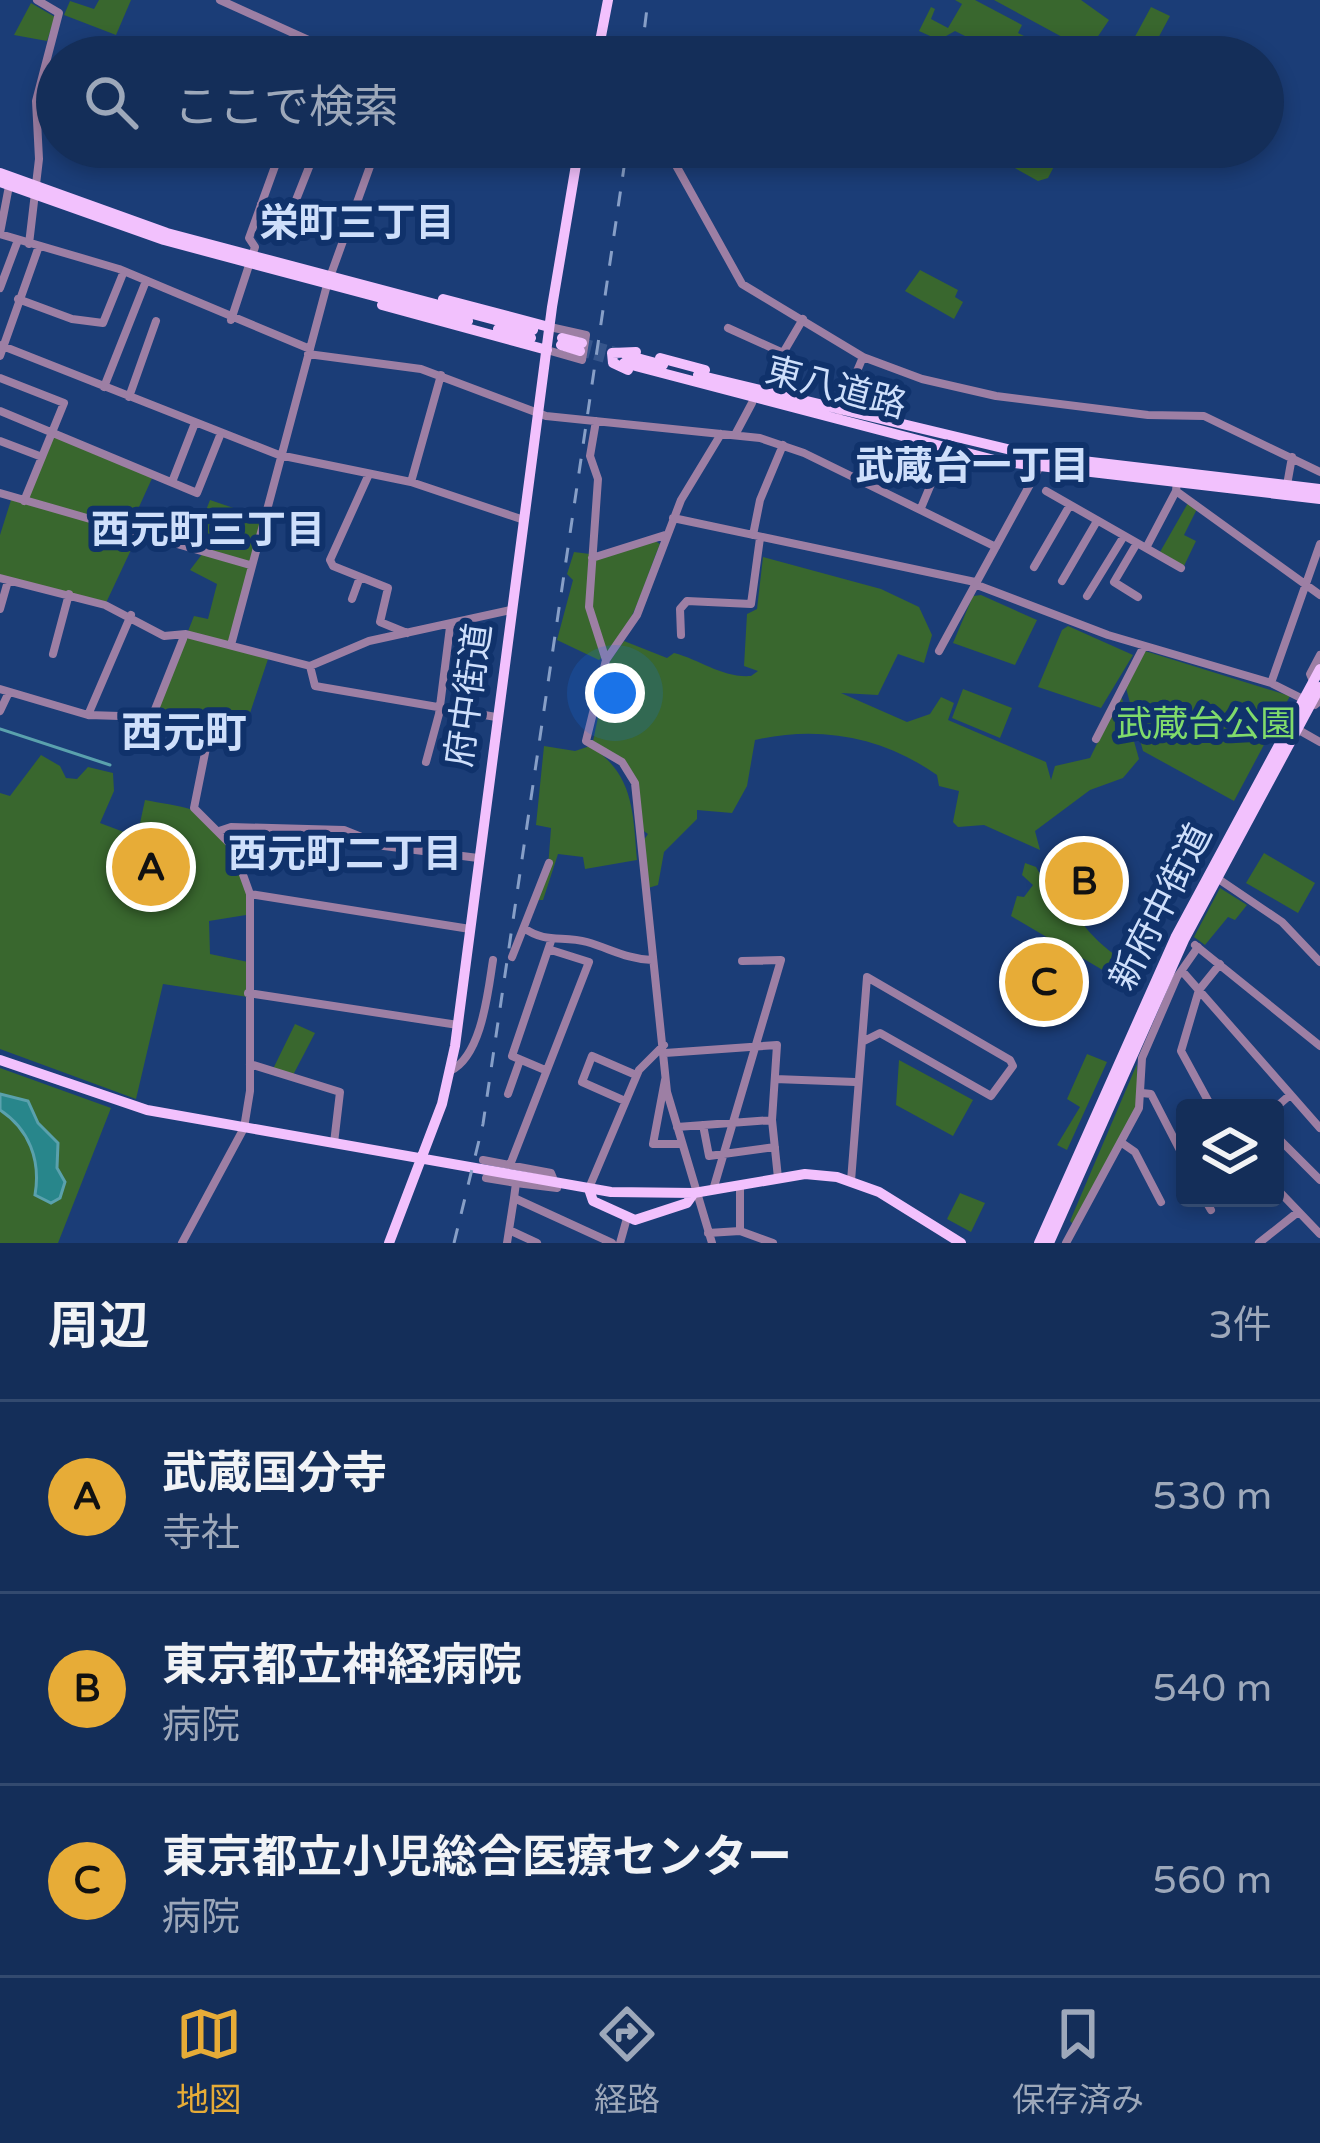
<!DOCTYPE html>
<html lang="ja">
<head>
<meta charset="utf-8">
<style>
  body { margin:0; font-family:"Varela Round","Noto Sans JP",sans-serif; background:#1d365f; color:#f1f3f6 }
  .controls { position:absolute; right:36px; bottom:36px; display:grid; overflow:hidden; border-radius:12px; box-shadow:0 6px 18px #0003 }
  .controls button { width:108px; height:108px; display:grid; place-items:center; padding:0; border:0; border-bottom:3px solid #334a6f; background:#142e59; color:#f1f3f6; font:60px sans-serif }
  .you { position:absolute; left:615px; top:693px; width:42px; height:42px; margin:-30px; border:9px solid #fff; border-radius:50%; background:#1a73e8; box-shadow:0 0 0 18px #1a73e833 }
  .badge { display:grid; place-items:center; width:78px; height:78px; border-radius:50%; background:#e7ac37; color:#111; font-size:39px; font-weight:700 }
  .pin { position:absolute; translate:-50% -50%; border:6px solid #fff; box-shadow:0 3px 12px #0006 }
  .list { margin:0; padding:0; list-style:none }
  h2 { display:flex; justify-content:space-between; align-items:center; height:156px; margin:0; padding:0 48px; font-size:51px }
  h2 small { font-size:39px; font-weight:400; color:#9da8ba }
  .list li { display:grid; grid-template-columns:78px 1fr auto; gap:36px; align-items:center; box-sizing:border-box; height:192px; padding:0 48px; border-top:3px solid #334a6f }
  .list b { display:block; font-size:45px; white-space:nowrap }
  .list p { margin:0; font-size:39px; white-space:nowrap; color:#9da8ba }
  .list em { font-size:39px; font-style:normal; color:#9da8ba }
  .icon { flex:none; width:66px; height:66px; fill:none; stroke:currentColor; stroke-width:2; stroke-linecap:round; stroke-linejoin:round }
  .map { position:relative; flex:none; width:1320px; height:1243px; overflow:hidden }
  .search { position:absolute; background:#142e59; box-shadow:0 6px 18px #0003; left:36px; right:36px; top:36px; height:132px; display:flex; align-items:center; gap:30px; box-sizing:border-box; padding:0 42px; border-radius:66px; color:#9da8ba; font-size:45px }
  .sheet { height:732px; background:#142e59 }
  nav { display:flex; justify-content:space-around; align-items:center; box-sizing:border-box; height:168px; border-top:3px solid #334a6f; background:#142e59; font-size:33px; color:#9da8ba }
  nav a { display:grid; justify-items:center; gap:6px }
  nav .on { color:#e7ac37 }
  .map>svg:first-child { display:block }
  .green { fill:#39672e }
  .water { fill:#28868b; stroke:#5aa1ad; stroke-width:3 }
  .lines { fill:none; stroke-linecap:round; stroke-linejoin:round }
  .stream { stroke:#5aa1ad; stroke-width:3 }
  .major-tunnel { stroke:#36558b; stroke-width:10; stroke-dasharray:10 5; stroke-linecap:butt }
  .minor { stroke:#9d7fa4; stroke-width:8 }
  .major { stroke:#f2c1fd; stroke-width:10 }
  .rail { stroke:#879fc7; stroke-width:3; stroke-dasharray:15 15; stroke-linecap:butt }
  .labels { text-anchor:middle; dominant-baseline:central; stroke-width:12; stroke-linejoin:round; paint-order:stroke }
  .street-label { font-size:36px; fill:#cedffb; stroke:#10326b }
  .park-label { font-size:36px; fill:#80db6b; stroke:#10326b }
  .neighbourhood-label { font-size:39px; font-weight:bold; fill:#cedffb; stroke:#10326b }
  .quarter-label { font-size:42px; font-weight:bold; fill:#cedffb; stroke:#10326b }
</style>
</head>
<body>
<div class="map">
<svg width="1320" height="1243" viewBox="0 0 1320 1243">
  <rect width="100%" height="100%" fill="#1b3d77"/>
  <!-- green -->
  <path class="green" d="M 99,0 L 131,0 L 116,35 L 64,15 L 70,1 L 94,9 Z
    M 955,0 L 975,0 L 1022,25 L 1018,33 L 1026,37 L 1014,57 L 983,57 L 970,50 L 971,39 L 955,31 L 939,40 L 919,31 L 931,7 L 935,9 L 931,19 L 948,28 L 962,4 Z
    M 994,0 L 1081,0 L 1109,20 L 1088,51 Z
    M 31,3 L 55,17 L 47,41 L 14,35 Z
    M 1151,7 L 1170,16 L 1148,57 L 1124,57 Z
    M 1009,147 L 1062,151 L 1048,178 L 1038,181 L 1004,162 Z
    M 920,270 L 958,290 L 955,297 L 963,302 L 954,319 L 905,291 Z
    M 53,431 L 154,474 L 128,531 L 138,535 L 105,605 L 0,578 L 0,535 L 12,497 L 23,501 Z
    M 210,500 L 263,518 L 231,645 L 269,656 L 240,743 L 155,715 L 194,616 L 208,619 L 217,584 L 190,570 L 203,553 L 191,549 Z
    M 1188,503 L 1197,509 L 1184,535 L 1196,541 L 1184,566 L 1160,552 Z
    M 655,541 L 660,544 C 643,584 634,631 599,660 L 557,640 L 573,580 L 567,574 L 574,552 L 590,554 L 590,560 Z
    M 763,557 L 881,589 L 919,607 L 932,635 L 924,663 L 898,654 L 878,695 L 841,693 L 907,722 L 930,714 L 941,697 L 954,703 L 948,720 L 1046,762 L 1051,780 L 1055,766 L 1090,758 L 1121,695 L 1139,759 L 1123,778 L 1090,790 L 1035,831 L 1040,850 L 984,825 L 958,827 L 953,822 L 959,791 L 939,786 L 937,775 C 883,737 820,725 755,740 L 747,786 L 732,813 L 697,810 L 697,819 L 664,852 L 658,885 L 645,889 L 641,844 L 648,834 L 638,827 L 632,771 L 593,741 L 610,661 L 624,641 L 667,658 L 674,653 C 701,660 722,678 751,676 L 758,671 L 744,666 L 747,614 L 757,609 Z
    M 981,595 L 1037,620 L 1015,665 L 953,643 L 973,596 Z
    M 1068,626 L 1133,655 L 1101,708 L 1038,687 L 1062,630 Z
    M 1145,651 L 1290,696 L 1234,801 L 1143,751 L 1126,688 Z
    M 963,689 L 1012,708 L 1000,738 L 952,718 Z
    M 544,746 L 575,751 L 590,746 C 634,774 633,812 637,860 L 585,869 L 583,857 L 558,854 L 543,900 L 537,900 L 548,868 L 551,828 L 536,825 Z
    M 41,755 L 60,766 L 66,778 L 77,779 L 88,767 L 113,773 L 114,791 L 100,823 L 137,837 L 145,800 C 160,803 178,805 193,810 C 229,825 253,880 246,915 L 209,921 L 210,954 L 248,962 L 248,997 L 163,984 L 136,1099 L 0,1049 L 0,793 L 10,796 Z
    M 1264,853 L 1315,883 L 1298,913 L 1246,883 Z
    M 1025,863 L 1036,867 L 1068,922 L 1081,921 C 1091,936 1105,948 1118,957 L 1113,969 L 1106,972 L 1011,916 L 1017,896 L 1024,897 L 1033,885 L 1022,875 Z
    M 1220,888 L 1247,905 L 1235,920 L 1228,917 L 1205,945 L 1194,937 Z
    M 1021,984 L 1061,1003 L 1049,1024 L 1010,1002 Z
    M 295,1024 L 315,1033 L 292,1077 L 272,1071 Z
    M 1087,1054 L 1107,1062 L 1067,1150 L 1057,1145 L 1080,1107 L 1067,1099 Z
    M 899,1060 L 973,1100 L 953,1136 L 896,1105 Z
    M 1137,1064 L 1137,1105 L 1073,1224 L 1070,1221 Z
    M 0,1068 L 111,1108 L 58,1243 L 0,1243 Z
    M 960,1193 L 985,1203 L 971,1232 L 947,1219 Z"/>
  <!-- water -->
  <path class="water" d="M 0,1094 L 28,1101 L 38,1123 L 58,1143 L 57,1168 L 65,1182 L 60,1198 L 51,1203 L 35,1195 C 41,1160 29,1129 0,1110 Z"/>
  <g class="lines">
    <!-- stream -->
    <path class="stream" d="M 0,729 L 110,765"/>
    <!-- major-tunnel -->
    <path class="major-tunnel" d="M 582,343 L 619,353
      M 580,351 L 620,362"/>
    <!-- minor -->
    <path class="minor" d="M 220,0 L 346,57
      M 283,147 L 312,158
      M 344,147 L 371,164
      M 659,147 L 673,160 L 742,284 L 863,357 L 922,379 L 996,396 L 1148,415 L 1204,416 L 1320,472
      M 261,204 L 344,236
      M 290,215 L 317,147
      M 0,233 L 9,186
      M 0,234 L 119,269 L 310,349
      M 29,244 L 39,159 L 36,101 L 59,13 L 37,0
      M 330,277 L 377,147
      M 0,288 L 18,240
      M 18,299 L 72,319 L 103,323 L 124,271
      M 231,320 L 255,247 L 249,238 L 282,147
      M 728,328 L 783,353 L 803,319
      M 0,345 L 279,455 L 411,482 L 524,520
      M 547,350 L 582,360 L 586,335 L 550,327
      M 308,354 L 421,369 L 546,416 L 760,438 L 804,453 L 996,547
      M 0,356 L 39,246
      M 0,378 L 64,403 L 24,501
      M 104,387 L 146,281
      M 129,397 L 156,321
      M 0,411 L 197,493 L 221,433
      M 840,411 L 863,357
      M 596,421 L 590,456 L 598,479 L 589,607 L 606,660
      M 736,433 L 752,403
      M 0,441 L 42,457
      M 369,474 L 330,560 L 333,566 L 388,588 L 380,622 L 407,633
      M 1177,481 L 1176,491 L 1320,595
      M 172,482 L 195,423
      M 411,482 L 441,375
      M 1287,485 L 1292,457
      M 1046,491 L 1181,568
      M 0,493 L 250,565
      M 921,508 L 946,448
      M 673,518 L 975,582
      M 753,535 L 760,500 L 783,445
      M 1137,543 L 1114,582 L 1138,597
      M 1146,548 L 1176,491
      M 592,558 L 665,535
      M 1034,567 L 1070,505
      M 0,578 L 105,605 L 164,636 L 186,634 L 310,666 L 369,641 L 511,610
      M 1062,581 L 1097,521
      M 977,585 L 1108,635 L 1271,683 L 1315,705 L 1320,701
      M 1087,596 L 1124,536
      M 352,599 L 360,577
      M 0,609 L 8,581
      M 681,635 L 680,609 L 687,601 L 751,604 L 760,538
      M 231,645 L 327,285
      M 939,651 L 1039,468
      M 53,654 L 69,594
      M 310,666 L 315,686 L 496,717
      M 1313,681 L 1310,674 L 1320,655
      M 1271,683 L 1320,544
      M 0,689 L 88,715 L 152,717 L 208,738 L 194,808 L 233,847 L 250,894 L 250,1091 L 244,1128 L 182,1243
      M 0,711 L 9,692
      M 88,715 L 131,615
      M 152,717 L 183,639
      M 1297,729 L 1320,742
      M 1096,739 L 1144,646
      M 426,762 L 439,714 L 450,627
      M 219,831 L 231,827 L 344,830 L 384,846 L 478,858
      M 1217,878 L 1282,922 L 1320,962
      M 250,894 L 470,929
      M 524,928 C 546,944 563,935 587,942 C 611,949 627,959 652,960
      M 1195,945 L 1320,1046
      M 512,957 L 549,863
      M 1182,971 L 1320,1128
      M 248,993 L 458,1025
      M 665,1053 L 777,1045 L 772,1120 L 778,1178
      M 250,1064 L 340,1092 L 334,1143
      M 545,1070 L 512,1056 L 551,941
      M 450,1071 C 482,1056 488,991 493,960
      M 775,1079 L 855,1082
      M 665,1080 L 653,1144 L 681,1144
      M 1142,1093 L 1151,1094 L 1185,1160
      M 508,1094 L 520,1060
      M 625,1101 L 582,1082 L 592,1056 L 636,1075
      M 1212,1108 L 1181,1051 L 1199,990 L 1220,964
      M 1275,1108 L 1290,1095
      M 703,1125 L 709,1156 L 775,1147
      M 677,1127 L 772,1120
      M 1275,1135 L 1320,1180
      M 1122,1143 L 1135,1152 L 1161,1202
      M 483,1160 L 551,1173 L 557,1188 L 516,1183 L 514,1198 L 612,1243
      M 510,1165 L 589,962 L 551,950
      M 486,1178 L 516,1183
      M 851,1181 L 867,977 L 1010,1060 L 1013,1066 L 991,1096 L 880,1033 L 864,1041
      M 740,1185 L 740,1231 L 773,1243
      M 1275,1187 L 1320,1234
      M 589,1188 L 639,1070 L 664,1045
      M 713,1190 L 781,960 L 742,961
      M 514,1198 L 509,1230 L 537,1243
      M 1204,1198 L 1211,1210
      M 708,1233 L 740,1231
      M 507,1243 L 509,1230
      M 620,1243 L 627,1218
      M 712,1243 L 667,1092 L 635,783 L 622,762 L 586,741 L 606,660 L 637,615 L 681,500 L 721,434
      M 1066,1243 L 1139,1108 L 1142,1058 L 1177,977 L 1198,947
      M 1259,1243 L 1298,1212"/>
    <!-- major -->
    <path class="major" d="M 597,57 L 608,0
      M 0,173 L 167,233 L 533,330
      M 0,182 L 164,240 L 468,321
      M 443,299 L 549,327
      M 382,305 L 547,350
      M 498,329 L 531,338
      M 562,338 L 582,343
      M 561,345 L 580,351
      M 626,355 L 663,365
      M 660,358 L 705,370
      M 624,363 L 998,461 L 1320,499
      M 628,370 L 613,363 L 612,353 L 636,352
      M 698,375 L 1032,455 L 1320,489
      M 0,1060 L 147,1110 L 611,1192 L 694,1193 L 805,1174 L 837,1177 L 879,1192 L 961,1243
      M 589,1189 L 593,1201 L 635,1220 L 687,1203 L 694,1193
      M 389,1243 L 442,1104 L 455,1046 L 552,307 L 579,147
      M 1039,1243 L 1176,936 L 1320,669
      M 1049,1243 L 1184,940 L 1320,687"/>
    <!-- rail -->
    <path class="rail" d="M 641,57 L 648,0
      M 454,1243 L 483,1124 L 627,147"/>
  </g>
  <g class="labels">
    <!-- street labels -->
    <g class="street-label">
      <text transform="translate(836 388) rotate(15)">東八道路</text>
      <text transform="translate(469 695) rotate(-82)">府中街道</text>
      <text transform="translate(1161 907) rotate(-63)">新府中街道</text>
    </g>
    <!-- park labels -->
    <g class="park-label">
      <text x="1206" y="724">武蔵台公園</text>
    </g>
    <!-- neighbourhood labels -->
    <g class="neighbourhood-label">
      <text x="357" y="223">栄町三丁目</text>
      <text x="972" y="466">武蔵台一丁目</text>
      <text x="208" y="530">西元町三丁目</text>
      <text x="345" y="854">西元町二丁目</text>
    </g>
    <!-- quarter labels -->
    <g class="quarter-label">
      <text x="184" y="733">西元町</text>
    </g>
  </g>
</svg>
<div class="controls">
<button><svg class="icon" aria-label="layers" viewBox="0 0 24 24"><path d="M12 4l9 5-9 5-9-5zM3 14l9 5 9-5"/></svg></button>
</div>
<div class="you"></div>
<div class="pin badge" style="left:151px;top:867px">A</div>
<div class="pin badge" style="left:1084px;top:881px">B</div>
<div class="pin badge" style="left:1044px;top:982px">C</div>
<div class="search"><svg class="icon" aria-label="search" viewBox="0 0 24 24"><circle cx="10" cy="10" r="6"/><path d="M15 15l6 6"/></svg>ここで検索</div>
</div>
<section class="sheet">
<h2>周辺<small>3件</small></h2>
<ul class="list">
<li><span class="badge">A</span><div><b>武蔵国分寺</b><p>寺社</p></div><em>530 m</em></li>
<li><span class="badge">B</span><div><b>東京都立神経病院</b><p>病院</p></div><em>540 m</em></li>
<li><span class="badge">C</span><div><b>東京都立小児総合医療センター</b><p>病院</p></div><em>560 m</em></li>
</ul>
</section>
<nav>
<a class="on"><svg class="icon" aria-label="map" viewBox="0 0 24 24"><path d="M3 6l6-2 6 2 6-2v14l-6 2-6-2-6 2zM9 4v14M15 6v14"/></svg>地図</a>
<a><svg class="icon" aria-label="directions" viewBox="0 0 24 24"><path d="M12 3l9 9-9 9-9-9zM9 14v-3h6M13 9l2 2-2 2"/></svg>経路</a>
<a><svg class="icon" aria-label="saved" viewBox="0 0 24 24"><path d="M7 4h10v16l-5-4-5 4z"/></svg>保存済み</a>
</nav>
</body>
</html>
